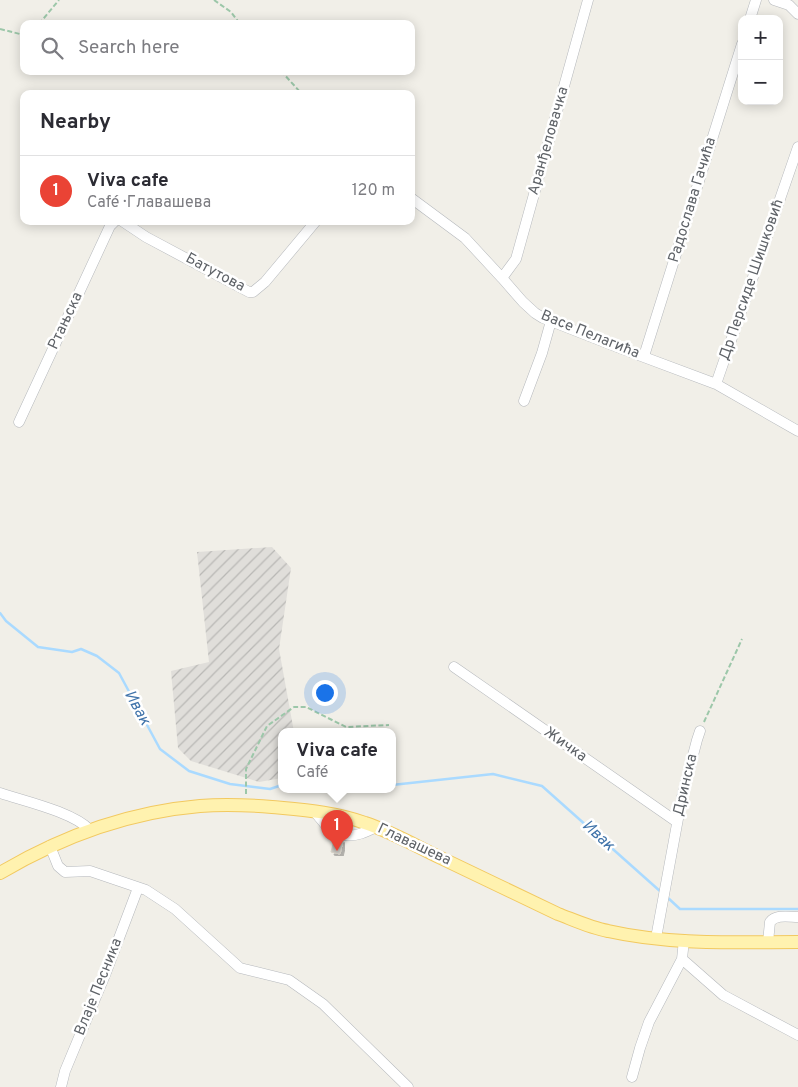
<!DOCTYPE html>
<html lang="en">
<head>
<meta charset="utf-8">
<style>
  body { margin:0; font-family:Overpass,sans-serif; background:#f7f7f7; color:#2b2b33 }
  .controls { position:absolute; right:15px; top:15px; display:grid; overflow:hidden; border-radius:10px; box-shadow:0 2px 12px #0003 }
  .controls button { width:45px; height:45px; display:grid; place-items:center; padding:0; border:0; border-bottom:1px solid #e1e1e2; background:#fff; color:#2b2b33; font:25px sans-serif }
  .you { position:absolute; left:324px; top:692px; width:18px; height:18px; margin:-12px; border:4px solid #fff; border-radius:50%; background:#1a73e8; box-shadow:0 0 0 8px #1a73e833 }
  .badge { display:grid; place-items:center; width:32px; height:32px; border-radius:50%; background:#ea4335; color:#fff; font-size:16px; font-weight:700 }
  .pin { position:absolute; translate:-50% -41px; filter:drop-shadow(0 1px 2px #0008) }
  .pin::after { content:''; position:absolute; top:26px; width:18px; height:15px; background:inherit; clip-path:polygon(0 0,100% 0,50% 100%) }
  .popup { position:absolute; left:278px; top:728px; width:118px; height:65px; box-sizing:border-box; display:grid; place-content:center; border-radius:10px; background:#fff; filter:drop-shadow(0 1px 4px #0005); font-size:16px; white-space:nowrap; color:#7c7c81 }
  .popup b { font-size:19px; color:#2b2b33 }
  .popup::after { content:''; position:absolute; left:50%; top:100%; margin-left:-10px; border:10px solid transparent; border-top-color:#fff }
  .list { margin:0; padding:0; list-style:none }
  h2 { display:flex; justify-content:space-between; align-items:center; height:65px; margin:0; padding:0 20px; font-size:21px }
  h2 small { font-size:16px; font-weight:400; color:#7c7c81 }
  .list li { display:grid; grid-template-columns:32px 1fr auto; gap:15px; align-items:center; box-sizing:border-box; height:70px; padding:0 20px; border-top:1px solid #e1e1e2 }
  .list b { display:block; font-size:19px; white-space:nowrap }
  .list p { margin:0; font-size:16px; white-space:nowrap; color:#7c7c81 }
  .list em { font-size:16px; font-style:normal; color:#7c7c81 }
  .icon { flex:none; width:28px; height:28px; fill:none; stroke:currentColor; stroke-width:2; stroke-linecap:round; stroke-linejoin:round }
  .map { position:relative; flex:none; width:798px; height:1087px; overflow:hidden }
  .search { position:absolute; background:#fff; box-shadow:0 2px 12px #0003; left:20px; top:20px; width:395px; height:55px; display:flex; align-items:center; gap:12px; box-sizing:border-box; padding:0 18px; border-radius:10px; color:#7c7c81; font-size:19px }
  .panel { position:absolute; background:#fff; box-shadow:0 2px 12px #0003; left:20px; top:90px; width:395px; height:135px; border-radius:10px }
  .map>svg:first-child { display:block }
  .industrial { fill:url(#industrial-furrows) }
  .lines { fill:none; stroke-linecap:round; stroke-linejoin:round }
  .stream { stroke:#aadaff; stroke-width:2.5 }
  .building { fill:#cccac5; stroke:#d6d1c6; filter:url(#shadow) }
  .minor-casing { stroke:#b5b8bc; stroke-width:11 }
  .major-casing { stroke:#f2c960; stroke-width:14 }
  .path { stroke:#9cc7a9; stroke-width:2; stroke-dasharray:5 2.5; stroke-linecap:butt }
  .minor { stroke:#fff; stroke-width:10 }
  .major { stroke:#fff2af; stroke-width:12 }
  .labels { text-anchor:middle; dominant-baseline:central; stroke-width:5; stroke-linejoin:round; paint-order:stroke }
  .street-label { font-size:15px; fill:#5f6368; stroke:#fff }
  .water-label { font-size:16px; font-style:italic; fill:#4174aa; stroke:#fff }
</style>
</head>
<body>
<div class="map">
<svg width="798" height="1087" viewBox="0 0 798 1087">
  <defs>
    <pattern id="industrial-furrows" width="10" height="10" patternUnits="userSpaceOnUse" patternTransform="scale(1.25)"><rect width="10" height="10" fill="#e0deda"/><path d="M-1 1l2-2M0 10L10 0M9 11l2-2" fill="none" stroke="#b9b8b5"/></pattern>
    <filter id="shadow"><feDropShadow dx="3" dy="3" stdDeviation="0" flood-color="#0004"/></filter>
  </defs>
  <rect width="100%" height="100%" fill="#f1efe8"/>
  <!-- industrial -->
  <path class="industrial" d="M 272,547 L 291,568 L 279,649 L 294,732 L 282,732 L 282,778 L 259,782 L 191,761 L 178,748 L 171,671 L 209,662 L 197,552 Z"/>
  <g class="lines">
    <!-- stream -->
    <path class="stream" d="M 0,613 L 6,621 L 38,647 L 72,652 L 81,649 L 97,656 L 119,673 L 160,749 L 189,771 L 230,784 L 270,789 L 282,785
      M 392,785 L 493,774 L 542,786 L 661,892
      M 667,897 L 680,909 L 798,909"/>
  </g>
  <!-- building -->
  <path class="building" d="M 339,838 L 343,841 L 340,854 L 331,852 L 334,840 Z"/>
  <g class="lines">
    <!-- minor casing -->
    <g class="minor-casing">
      <path id="minor" d="M 774,0 L 789,5 L 798,14
        M 750,19 L 756,0
        M 411,198 L 465,238 L 502,278 L 523,302 L 535,313 L 543,318 L 617,347 L 716,384 L 798,431
        M 122,221 L 146,237 L 249,292 L 253,292 L 265,282 L 316,221
        M 502,278 L 516,259 L 588,0
        M 644,356 L 742,44
        M 716,384 L 798,147
        M 524,401 L 542,353 L 551,321
        M 19,422 L 110,226 L 115,221
        M 454,667 L 677,822
        M 0,793 C 24,801 73,812 90,830
        M 314,811 L 329,829 L 335,833
        M 345,835 C 356,837 366,832 376,827
        M 50,846 L 58,866 L 65,872 L 90,871 L 146,890 L 175,909 L 240,968 L 289,980 L 323,1004 L 408,1087
        M 656,938 L 682,797 L 697,740 L 700,731
        M 768,942 L 770,922 C 776,914 789,917 798,917
        M 682,959 L 723,995 L 798,1035
        M 632,1077 L 640,1048 L 649,1022 L 682,959 L 684,940
        M 61,1087 L 65,1071 L 105,975 L 138,888"/>
    </g>
    <!-- major casing -->
    <g class="major-casing">
      <path id="major" d="M 0,873 C 61,837 129,812 200,806 C 224,804 248,805 272,807 C 304,810 335,812 365,823 C 392,832 416,846 441,858 C 480,877 519,895 558,914 C 574,920 591,928 608,931 C 670,945 735,942 798,942"/>
    </g>
    <!-- path -->
    <path class="path" d="M 214,0 L 231,12 L 240,24
      M 39,24 L 59,0
      M 0,29 L 24,35
      M 281,71 L 302,94
      M 704,722 L 742,639
      M 246,794 L 246,769 L 267,726 L 294,707 L 306,707 L 346,727 L 389,725"/>
    <!-- minor -->
    <use href="#minor" class="minor"/>
    <!-- major -->
    <use href="#major" class="major"/>
  </g>
  <g class="labels">
    <!-- street labels -->
    <g class="street-label">
      <text transform="translate(549 141) rotate(-74)">Аранђеловачка</text>
      <text transform="translate(693 200) rotate(-73)">Радослава Гачића</text>
      <text transform="translate(215 273) rotate(28)">Батутова</text>
      <text transform="translate(752 280) rotate(-71)">Др Персиде Шишковић</text>
      <text transform="translate(66 321) rotate(-65)">Ртањска</text>
      <text transform="translate(590 335) rotate(22)">Васе Пелагића</text>
      <text transform="translate(565 745) rotate(35)">Жичка</text>
      <text transform="translate(686 785) rotate(-77)">Дринска</text>
      <text transform="translate(414 845) rotate(25)">Главашева</text>
      <text transform="translate(99 987) rotate(-68)">Влаје Песника</text>
    </g>
    <!-- water labels -->
    <g class="water-label">
      <text transform="translate(137 708) rotate(61)">Ивак</text>
      <text transform="translate(598 836) rotate(42)">Ивак</text>
    </g>
  </g>
</svg>
<div class="controls">
<button>+</button>
<button>−</button>
</div>
<div class="you"></div>
<div class="pin badge" style="left:337px;top:851px">1</div>
<div class="popup"><b>Viva cafe</b>Café</div>
<div class="search"><svg class="icon" aria-label="search" viewBox="0 0 24 24"><circle cx="10" cy="10" r="6"/><path d="M15 15l6 6"/></svg>Search here</div>
<section class="panel">
<h2>Nearby<small></small></h2>
<ul class="list">
<li><span class="badge">1</span><div><b>Viva cafe</b><p>Café · Главашева</p></div><em>120 m</em></li>
</ul>
</section>
</div>
</body>
</html>
